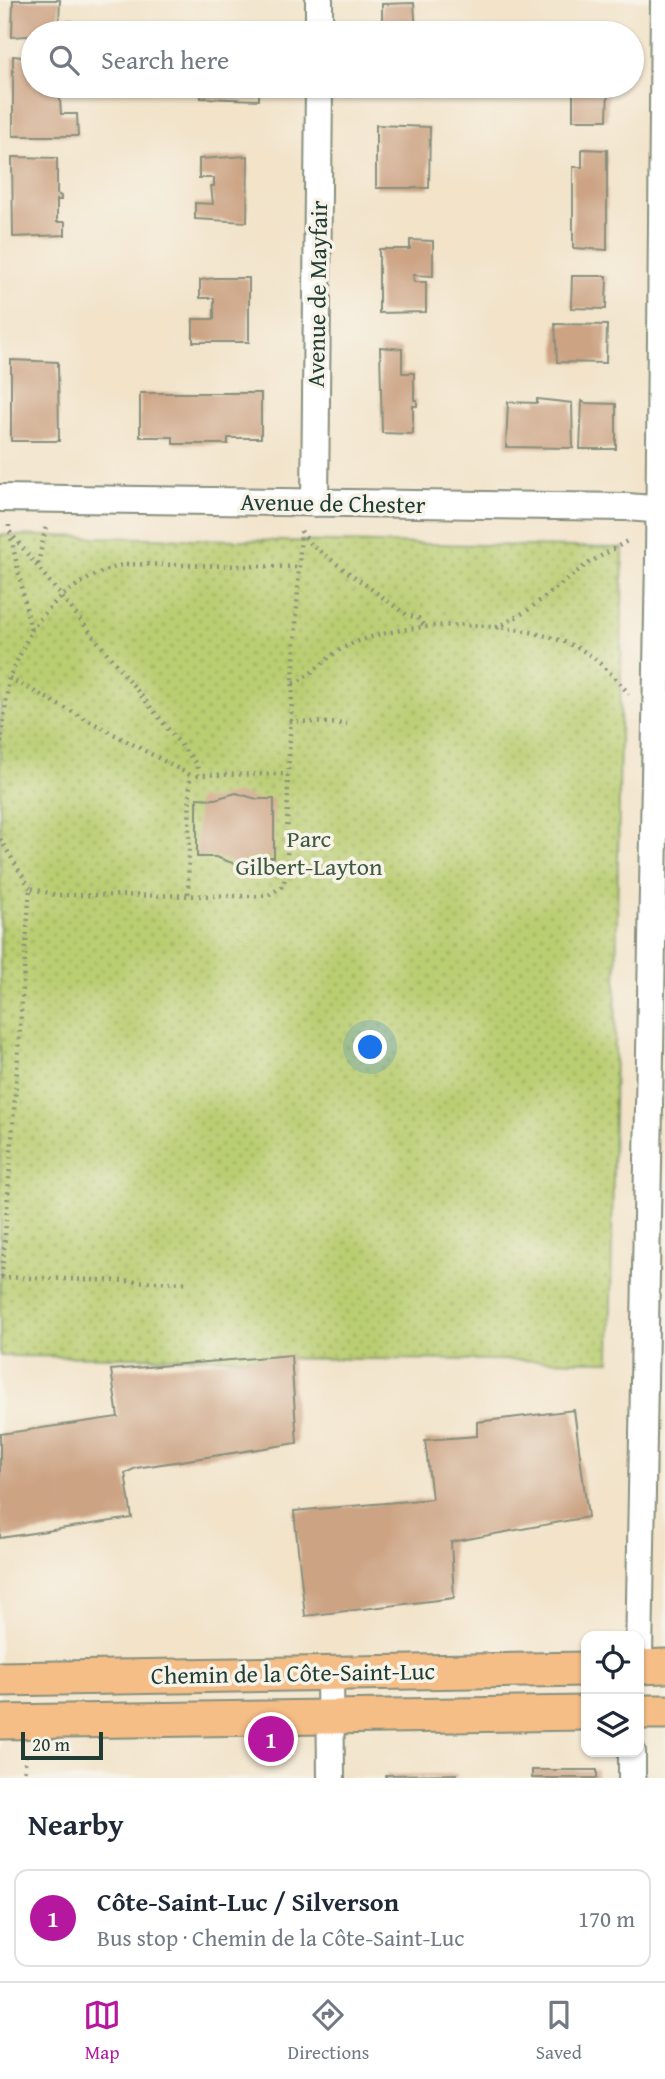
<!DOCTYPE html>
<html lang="en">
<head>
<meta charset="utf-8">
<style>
  body { margin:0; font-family:"Gentium Book Plus",serif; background:#f6f6f7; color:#1f2937 }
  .controls { position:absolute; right:21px; bottom:21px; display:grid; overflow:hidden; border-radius:14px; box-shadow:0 2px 5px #0004 }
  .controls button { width:63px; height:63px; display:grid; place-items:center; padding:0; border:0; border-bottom:2px solid #e0e1e3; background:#fff; color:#1f2937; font:35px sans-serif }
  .scale { position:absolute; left:21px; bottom:18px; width:82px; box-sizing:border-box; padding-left:7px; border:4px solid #1f3d34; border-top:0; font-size:19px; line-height:24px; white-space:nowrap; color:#1f3d34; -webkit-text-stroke:5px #f7f3e8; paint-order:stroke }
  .you { position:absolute; left:371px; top:1048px; width:24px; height:24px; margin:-18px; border:5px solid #fff; border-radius:50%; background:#1a73e8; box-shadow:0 0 0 10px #1a73e833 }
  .badge { display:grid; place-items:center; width:46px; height:46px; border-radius:50%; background:#b5179e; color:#fff; font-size:23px; font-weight:700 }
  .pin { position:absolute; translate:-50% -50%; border:4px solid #fff; box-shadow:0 2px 7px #0006 }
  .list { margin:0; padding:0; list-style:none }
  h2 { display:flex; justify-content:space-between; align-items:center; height:91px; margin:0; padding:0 28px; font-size:30px }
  h2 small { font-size:23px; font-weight:400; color:#747a83 }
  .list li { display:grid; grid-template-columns:46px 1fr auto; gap:21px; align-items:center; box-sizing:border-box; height:98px; margin:0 14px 14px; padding:0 14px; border:2px solid #e0e1e3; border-radius:14px }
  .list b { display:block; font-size:26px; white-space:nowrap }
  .list p { margin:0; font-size:23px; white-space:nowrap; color:#747a83 }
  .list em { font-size:23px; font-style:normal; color:#747a83 }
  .icon { flex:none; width:38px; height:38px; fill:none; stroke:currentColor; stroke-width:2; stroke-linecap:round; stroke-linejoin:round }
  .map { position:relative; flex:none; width:665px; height:1778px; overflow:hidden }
  .search { position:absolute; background:#fff; box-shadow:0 2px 5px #0004; left:21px; right:21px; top:21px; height:77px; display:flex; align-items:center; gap:18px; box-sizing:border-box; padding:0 24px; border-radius:38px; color:#747a83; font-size:26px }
  .sheet { height:203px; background:#fff }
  nav { display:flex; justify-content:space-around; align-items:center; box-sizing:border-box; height:98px; border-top:2px solid #e0e1e3; background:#fff; font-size:19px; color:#747a83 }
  nav a { display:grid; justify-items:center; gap:4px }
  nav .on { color:#b5179e }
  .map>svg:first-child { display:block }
  .park { fill:url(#park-dots); stroke:#6c8552; stroke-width:2 }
  .building { fill:#cca383 }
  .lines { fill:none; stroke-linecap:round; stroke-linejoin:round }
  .minor-casing { stroke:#88907e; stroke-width:30 }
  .major-casing { stroke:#88907e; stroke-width:37 }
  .path { stroke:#88907e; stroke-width:4.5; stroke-dasharray:2 5; stroke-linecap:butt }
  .minor { stroke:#fff; stroke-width:26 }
  .major { stroke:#f6be87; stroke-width:33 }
  .labels { text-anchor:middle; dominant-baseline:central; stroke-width:7; stroke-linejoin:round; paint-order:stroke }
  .street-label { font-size:24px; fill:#1f3d34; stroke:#f7f3e8 }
  .park-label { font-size:24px; fill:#3e5a40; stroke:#f7f3e8 }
</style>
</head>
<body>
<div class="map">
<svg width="665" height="1778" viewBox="0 0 665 1778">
  <defs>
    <pattern id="park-dots" width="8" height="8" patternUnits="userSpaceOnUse" patternTransform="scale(1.75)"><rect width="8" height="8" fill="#b9cd71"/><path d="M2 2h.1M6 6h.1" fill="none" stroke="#96a85e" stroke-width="1.8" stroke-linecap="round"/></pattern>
  </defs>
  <rect width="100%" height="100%" fill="#f7f3e8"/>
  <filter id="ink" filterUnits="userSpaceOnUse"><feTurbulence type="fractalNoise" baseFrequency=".0143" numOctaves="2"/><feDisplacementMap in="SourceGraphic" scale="14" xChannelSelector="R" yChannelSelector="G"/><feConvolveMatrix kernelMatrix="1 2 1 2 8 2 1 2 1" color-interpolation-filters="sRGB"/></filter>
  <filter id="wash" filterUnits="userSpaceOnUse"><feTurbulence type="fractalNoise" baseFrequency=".00686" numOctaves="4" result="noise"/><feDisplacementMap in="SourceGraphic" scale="28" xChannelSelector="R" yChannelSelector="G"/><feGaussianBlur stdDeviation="1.57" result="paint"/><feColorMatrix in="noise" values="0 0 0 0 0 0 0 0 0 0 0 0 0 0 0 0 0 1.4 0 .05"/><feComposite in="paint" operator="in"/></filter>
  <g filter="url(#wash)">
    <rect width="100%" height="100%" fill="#f2e3c9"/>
    <!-- park -->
    <path class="park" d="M 0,535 L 623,548 L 610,1361 L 0,1356 Z"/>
    <g id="blocks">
      <!-- building -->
      <path class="building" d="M 13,0 L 60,0 L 59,22 L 71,21 L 71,33 L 12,37 Z
        M 414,3 L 416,33 L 382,33 L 382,4 Z
        M 13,56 L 33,58 L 33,86 L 59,86 L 61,114 L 77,114 L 78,136 L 13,136 Z
        M 201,86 L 259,86 L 259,100 L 201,98 Z
        M 573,86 L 608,86 L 607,120 L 573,120 Z
        M 376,125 L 430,127 L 429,188 L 376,188 Z
        M 582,149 L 607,150 L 607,250 L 573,248 L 573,167 L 582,167 Z
        M 248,156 L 247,222 L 195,219 L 195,203 L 213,204 L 211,186 L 214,186 L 214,178 L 199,178 L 199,159 Z
        M 12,157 L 57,158 L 57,194 L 61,196 L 61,200 L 57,200 L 57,222 L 65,222 L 65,235 L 13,237 Z
        M 410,240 L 433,241 L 433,276 L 413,275 L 414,282 L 426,282 L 426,312 L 379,313 L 379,249 L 410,249 Z
        M 572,276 L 607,276 L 606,309 L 571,308 Z
        M 214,278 L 249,278 L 249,342 L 193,342 L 193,319 L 214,319 L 214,298 L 200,298 L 200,280 Z
        M 555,324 L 607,325 L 606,363 L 557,362 Z
        M 380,347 L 402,349 L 402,373 L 414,373 L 414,400 L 417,400 L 417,406 L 413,406 L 413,434 L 382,433 Z
        M 11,360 L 58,362 L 59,441 L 11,441 Z
        M 140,393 L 261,393 L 261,438 L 228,438 L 228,444 L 173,444 L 173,437 L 140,437 Z
        M 537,399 L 572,403 L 573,448 L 506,447 L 508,402 L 537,403 Z
        M 582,401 L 585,403 L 616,404 L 616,449 L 580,449 Z
        M 236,793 L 257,799 L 274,799 L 274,857 L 257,857 L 235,864 L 216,857 L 197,857 L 197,798 L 215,799 Z
        M 291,1355 L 297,1443 L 136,1468 L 125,1473 L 132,1518 L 0,1538 L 0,1434 L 118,1417 L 111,1370 Z
        M 574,1410 L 588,1517 L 451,1542 L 454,1598 L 305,1616 L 294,1511 L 432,1499 L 425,1440 L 477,1436 L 477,1422 Z
        M 532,1770 L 597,1770 L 597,1778 L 532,1778 Z
        M 457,1774 L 457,1778 L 386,1778 L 386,1775 Z"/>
    </g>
  </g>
  <g filter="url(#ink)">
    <use href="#blocks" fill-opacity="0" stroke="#88907e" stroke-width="2"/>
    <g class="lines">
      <!-- minor casing -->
      <g class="minor-casing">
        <path id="minor" d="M 319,33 L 319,0
          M 0,498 L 627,507 L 665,510
          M 315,503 L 319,86
          M 639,1656 L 659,559 L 664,0
          M 330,1672 L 331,1778
          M 632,1778 L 632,1752"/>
      </g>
      <!-- major casing -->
      <g class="major-casing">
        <path id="major" d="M 639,1667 L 665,1666
          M 0,1679 L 586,1669
          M 639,1712 L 665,1712
          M 0,1722 L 586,1713"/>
      </g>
      <!-- path -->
      <path class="path" d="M 9,525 L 9,531 L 197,765 L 198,775 L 288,774
        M 301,531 L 311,545 L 407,615 L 418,618 L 425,627
        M 38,564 L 46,526
        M 497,628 L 528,610 L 587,564 L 629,540
        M 31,631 C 55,596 84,576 125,564 L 298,567
        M 9,678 L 190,775 L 188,896
        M 293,683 C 312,677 328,654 349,645 C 411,618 518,618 578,648 C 598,658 615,678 629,694
        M 290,721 L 347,724
        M 0,750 L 9,678 L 31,631 L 10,532
        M 0,839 L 30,888
        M 1,1277 L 189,1283
        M 2,1277 L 30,888 L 56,895 L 256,896 L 269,895 L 283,886 L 287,870 L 288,774 L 301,531
        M 24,1778 L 26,1751"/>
      <!-- minor -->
      <use href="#minor" class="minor"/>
      <!-- major -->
      <use href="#major" class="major"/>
    </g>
  </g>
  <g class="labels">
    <!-- street labels -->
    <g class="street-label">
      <text transform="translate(317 294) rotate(-89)">Avenue de Mayfair</text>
      <text transform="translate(333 503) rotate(1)">Avenue de Chester</text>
      <text transform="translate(293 1673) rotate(-1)">Chemin de la Côte-Saint-Luc</text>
    </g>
    <!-- park labels -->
    <g class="park-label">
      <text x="309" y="838">Parc<tspan x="309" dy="28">Gilbert-Layton</tspan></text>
    </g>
  </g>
</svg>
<div class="controls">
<button><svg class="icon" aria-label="locate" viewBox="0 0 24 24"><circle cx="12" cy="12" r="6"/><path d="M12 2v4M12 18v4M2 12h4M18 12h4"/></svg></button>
<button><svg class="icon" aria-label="layers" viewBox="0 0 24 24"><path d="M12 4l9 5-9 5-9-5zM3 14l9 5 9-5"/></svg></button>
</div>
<div class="scale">20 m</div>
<div class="you"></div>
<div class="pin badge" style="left:271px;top:1739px">1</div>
<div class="search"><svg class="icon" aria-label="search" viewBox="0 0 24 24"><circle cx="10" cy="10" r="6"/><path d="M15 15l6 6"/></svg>Search here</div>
</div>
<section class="sheet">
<h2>Nearby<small></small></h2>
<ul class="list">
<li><span class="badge">1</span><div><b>Côte-Saint-Luc / Silverson</b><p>Bus stop · Chemin de la Côte-Saint-Luc</p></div><em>170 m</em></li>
</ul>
</section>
<nav>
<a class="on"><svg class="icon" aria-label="map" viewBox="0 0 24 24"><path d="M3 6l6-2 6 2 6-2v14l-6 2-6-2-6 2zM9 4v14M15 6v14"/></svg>Map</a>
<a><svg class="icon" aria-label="directions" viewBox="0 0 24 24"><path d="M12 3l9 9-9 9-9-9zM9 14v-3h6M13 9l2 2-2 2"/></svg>Directions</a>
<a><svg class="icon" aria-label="saved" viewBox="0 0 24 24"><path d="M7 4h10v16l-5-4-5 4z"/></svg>Saved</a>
</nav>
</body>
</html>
